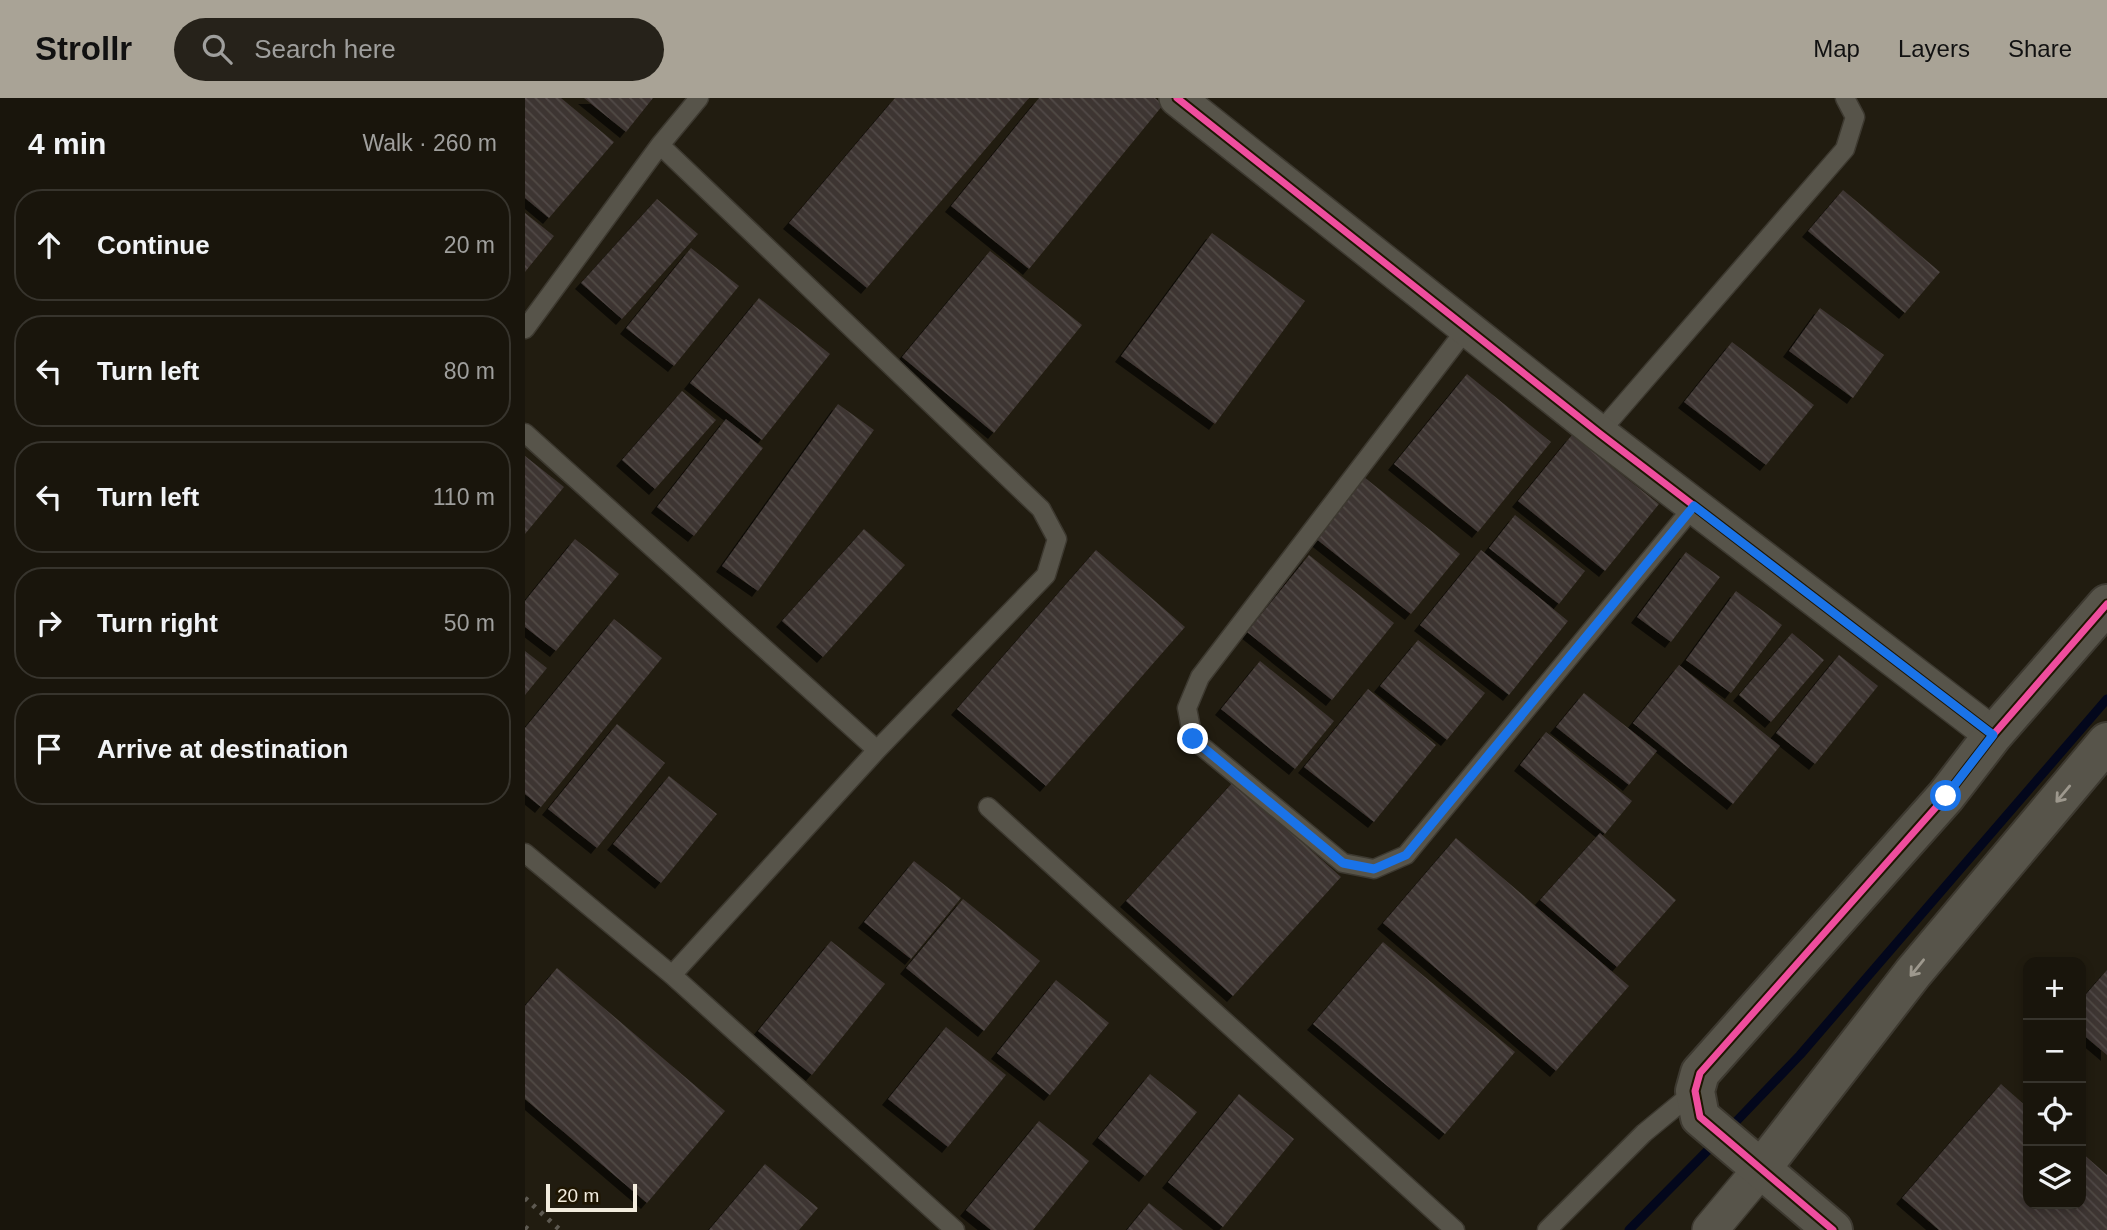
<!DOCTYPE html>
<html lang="en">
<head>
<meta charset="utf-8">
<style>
  body { margin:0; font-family:Arial,sans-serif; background:#26221a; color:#f1f3f6 }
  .controls { position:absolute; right:21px; bottom:21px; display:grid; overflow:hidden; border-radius:14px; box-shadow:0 4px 10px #0003 }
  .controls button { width:63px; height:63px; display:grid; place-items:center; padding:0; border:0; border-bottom:2px solid #37342d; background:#19150c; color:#f1f3f6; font:35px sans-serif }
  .scale { position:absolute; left:21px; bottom:18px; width:91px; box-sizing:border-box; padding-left:7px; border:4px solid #f2ecde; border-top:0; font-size:19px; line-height:24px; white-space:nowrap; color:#f2ecde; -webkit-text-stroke:5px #1f1602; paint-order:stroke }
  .stop { position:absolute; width:21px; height:21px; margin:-16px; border:5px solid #1a73e8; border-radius:50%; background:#fff }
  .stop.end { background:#1a73e8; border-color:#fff; box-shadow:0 2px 7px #0008 }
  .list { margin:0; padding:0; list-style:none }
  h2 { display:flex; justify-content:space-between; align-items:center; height:91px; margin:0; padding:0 28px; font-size:30px }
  h2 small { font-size:23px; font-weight:400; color:#9f9f9d }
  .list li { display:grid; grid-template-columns:46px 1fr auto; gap:21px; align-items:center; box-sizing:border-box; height:112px; margin:0 14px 14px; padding:0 14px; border:2px solid #37342d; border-radius:28px }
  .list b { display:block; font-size:26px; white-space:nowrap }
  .list em { font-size:23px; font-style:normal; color:#9f9f9d }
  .icon { flex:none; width:38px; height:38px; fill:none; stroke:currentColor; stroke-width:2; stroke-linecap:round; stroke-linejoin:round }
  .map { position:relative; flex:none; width:1582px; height:1132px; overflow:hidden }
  header { display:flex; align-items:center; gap:42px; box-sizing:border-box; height:98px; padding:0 35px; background:#a9a396; color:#111 }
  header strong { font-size:33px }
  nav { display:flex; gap:38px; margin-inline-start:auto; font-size:24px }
  .search { width:490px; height:63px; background:#26221a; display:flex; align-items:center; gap:18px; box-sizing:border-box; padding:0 24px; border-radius:38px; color:#9f9f9d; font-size:26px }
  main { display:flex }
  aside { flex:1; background:#19150c }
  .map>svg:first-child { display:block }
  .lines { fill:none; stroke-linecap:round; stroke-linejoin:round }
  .stream { stroke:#03071c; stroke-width:9 }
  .building { fill:url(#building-back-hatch); filter:url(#shadow) }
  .service-casing { stroke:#3d3930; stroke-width:21 }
  .minor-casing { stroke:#3d3930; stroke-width:38 }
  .tertiary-casing { stroke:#3d3930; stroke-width:42 }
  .service { stroke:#57544a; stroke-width:18 }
  .minor { stroke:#57544a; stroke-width:35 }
  .tertiary { stroke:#57544a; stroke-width:38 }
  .rail { stroke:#5d5951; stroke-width:5; stroke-dasharray:3.5 7; stroke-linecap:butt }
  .cycleway-casing { stroke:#1f1602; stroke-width:11 }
  .cycleway { stroke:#ef4d9e; stroke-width:7 }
  .oneway { stroke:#9d988d }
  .route { stroke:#1a73e8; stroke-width:9 }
</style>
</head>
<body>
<header>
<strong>Strollr</strong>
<div class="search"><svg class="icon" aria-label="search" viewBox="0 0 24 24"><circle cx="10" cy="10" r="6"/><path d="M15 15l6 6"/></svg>Search here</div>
<nav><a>Map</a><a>Layers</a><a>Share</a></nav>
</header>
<main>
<aside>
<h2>4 min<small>Walk · 260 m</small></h2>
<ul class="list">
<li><svg class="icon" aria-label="ahead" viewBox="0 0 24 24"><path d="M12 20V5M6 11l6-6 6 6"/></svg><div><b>Continue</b></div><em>20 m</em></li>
<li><svg class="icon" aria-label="left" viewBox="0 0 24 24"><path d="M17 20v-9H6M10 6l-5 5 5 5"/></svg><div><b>Turn left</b></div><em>80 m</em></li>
<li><svg class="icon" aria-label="left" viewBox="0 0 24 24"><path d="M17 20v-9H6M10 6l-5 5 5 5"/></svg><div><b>Turn left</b></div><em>110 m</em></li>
<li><svg class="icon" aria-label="right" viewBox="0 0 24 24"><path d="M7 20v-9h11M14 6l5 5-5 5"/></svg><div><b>Turn right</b></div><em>50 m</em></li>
<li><svg class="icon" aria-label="arrive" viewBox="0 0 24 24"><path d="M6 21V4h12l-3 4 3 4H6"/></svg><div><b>Arrive at destination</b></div></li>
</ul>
</aside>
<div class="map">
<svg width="1582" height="1132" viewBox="0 0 1582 1132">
  <defs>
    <pattern id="building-back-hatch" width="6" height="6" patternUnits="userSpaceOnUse" patternTransform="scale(1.75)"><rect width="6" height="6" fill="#3e3532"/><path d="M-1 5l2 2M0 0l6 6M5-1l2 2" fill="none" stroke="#514946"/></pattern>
    <filter id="shadow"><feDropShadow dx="-6" dy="6" stdDeviation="0" flood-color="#0009"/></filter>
  </defs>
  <rect width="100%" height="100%" fill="#211c10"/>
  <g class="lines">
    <!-- stream -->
    <path class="stream" d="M 1204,1031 L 1275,957 L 1582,601
      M 1104,1132 L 1192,1043"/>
  </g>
  <!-- building -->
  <path class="building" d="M 0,0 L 36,0 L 89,44 L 24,120 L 0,100 Z
    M 59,0 L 128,0 L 101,34 Z
    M 370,0 L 504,0 L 342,190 L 264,125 Z
    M 514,0 L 630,0 L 638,7 L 504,171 L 426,108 Z
    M 1318,92 L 1415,174 L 1380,215 L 1283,133 Z
    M 132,101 L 173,136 L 97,221 L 56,185 Z
    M 0,115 L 29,138 L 0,174 Z
    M 687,135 L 780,203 L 690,326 L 596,258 Z
    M 166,150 L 214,188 L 149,268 L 101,230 Z
    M 465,153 L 557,227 L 469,335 L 377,259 Z
    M 234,200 L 305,256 L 237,342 L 165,285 Z
    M 1295,210 L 1359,257 L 1328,300 L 1264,253 Z
    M 1207,244 L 1289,307 L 1241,367 L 1159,304 Z
    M 942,276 L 1026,344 L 953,434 L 869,366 Z
    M 157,293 L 191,322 L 130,391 L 97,362 Z
    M 313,306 L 349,332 L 233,493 L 197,468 Z
    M 201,321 L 238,350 L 169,438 L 132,409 Z
    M 1047,337 L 1134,406 L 1080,473 L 993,403 Z
    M 0,358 L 39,389 L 0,436 Z
    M 839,379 L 935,456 L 886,516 L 790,440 Z
    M 990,417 L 1060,473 L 1034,506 L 964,450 Z
    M 339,431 L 380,467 L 298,559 L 257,523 Z
    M 50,441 L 94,476 L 31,553 L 0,529 L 0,503 Z
    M 571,452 L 660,529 L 521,688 L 432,611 Z
    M 956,452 L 1043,523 L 984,597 L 895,527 Z
    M 1161,454 L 1195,479 L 1146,544 L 1112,519 Z
    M 784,457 L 869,525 L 807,602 L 722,534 Z
    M 1211,493 L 1257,527 L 1206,595 L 1161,562 Z
    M 89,521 L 137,560 L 16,709 L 0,696 L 0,630 Z
    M 1267,535 L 1299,562 L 1246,624 L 1214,597 Z
    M 893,542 L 960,595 L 922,642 L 855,588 Z
    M 0,553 L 22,570 L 0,597 Z
    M 1314,557 L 1353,588 L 1290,666 L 1251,635 Z
    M 735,563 L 809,623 L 770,671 L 696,611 Z
    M 1154,567 L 1255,648 L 1208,706 L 1108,625 Z
    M 843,591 L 911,647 L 849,724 L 779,669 Z
    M 1059,595 L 1132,653 L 1104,687 L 1031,629 Z
    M 92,626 L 140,665 L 72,750 L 23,711 Z
    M 1021,634 L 1107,703 L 1080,736 L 995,667 Z
    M 144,678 L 192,716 L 136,785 L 88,746 Z
    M 709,683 L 816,779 L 708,898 L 601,803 Z
    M 1075,735 L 1151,802 L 1092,869 L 1015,802 Z
    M 931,740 L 1104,888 L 1031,973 L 858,825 Z
    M 389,763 L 436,800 L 386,861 L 339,824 Z
    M 438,801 L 515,863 L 459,933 L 381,870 Z
    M 306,843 L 360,886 L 287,977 L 233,933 Z
    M 858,844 L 990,954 L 920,1036 L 788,926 Z
    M 32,870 L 200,1013 L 122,1105 L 0,1001 L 0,908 Z
    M 1582,872 L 1582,957 L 1556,935 L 1556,902 Z
    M 531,882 L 584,925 L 525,997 L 472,955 Z
    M 421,929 L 481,977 L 423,1049 L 363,1001 Z
    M 625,976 L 672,1014 L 620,1078 L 573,1040 Z
    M 1476,986 L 1503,1010 L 1503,1106 L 1556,1106 L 1556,1054 L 1582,1077 L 1582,1132 L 1414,1132 L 1377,1100 Z
    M 714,996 L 769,1041 L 698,1129 L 643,1084 Z
    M 514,1023 L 564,1063 L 508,1132 L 466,1132 L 441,1112 Z
    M 240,1066 L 293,1110 L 274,1132 L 184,1132 Z
    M 624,1105 L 658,1132 L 602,1132 Z"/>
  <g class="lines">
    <!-- service casing -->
    <g class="service-casing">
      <path id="service" d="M 135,47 L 516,411 L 532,441 L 521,477 L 352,652
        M 942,230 L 675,579 L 662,610 L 668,641 L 818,765 L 849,771 L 881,757 L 1169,408
        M 0,231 L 135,47 L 174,0
        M 0,335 L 352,652 L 147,877
        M 1074,335 L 1320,51 L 1330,19 L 1320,0
        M 463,709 L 930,1132
        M 0,755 L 147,877 L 430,1132
        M 1022,1132 L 1119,1035 L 1170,993"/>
    </g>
    <!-- minor casing -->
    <g class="minor-casing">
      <path id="minor" d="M 652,0 L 1074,335 L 1468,637
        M 1185,1132 L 1236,1071"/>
    </g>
    <!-- tertiary casing -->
    <g class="tertiary-casing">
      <path id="tertiary" d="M 1236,1071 L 1388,875 L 1582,644
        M 1308,1132 L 1175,1019 L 1170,993 L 1175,975 L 1421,698 L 1468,637 L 1582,506"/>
    </g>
    <!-- service -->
    <use href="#service" class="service"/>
    <!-- minor -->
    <use href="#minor" class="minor"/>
    <!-- tertiary -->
    <use href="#tertiary" class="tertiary"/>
    <!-- rail -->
    <path class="rail" d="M 0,1100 L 35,1132
      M 0,1129 L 4,1132"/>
    <!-- cycleway casing -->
    <g class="cycleway-casing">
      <path id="cycleway" d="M 652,0 L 1074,335 L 1468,637
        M 1308,1132 L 1175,1019 L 1170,993 L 1175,975 L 1421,698 L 1468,637 L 1582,506"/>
    </g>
    <!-- cycleway -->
    <use href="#cycleway" class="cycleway"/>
  </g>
  <!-- one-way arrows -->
  <defs><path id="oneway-shaft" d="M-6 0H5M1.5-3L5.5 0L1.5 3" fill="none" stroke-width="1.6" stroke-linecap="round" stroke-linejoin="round" transform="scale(1.75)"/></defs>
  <g class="oneway">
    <use href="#oneway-shaft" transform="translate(1538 696) rotate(130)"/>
    <use href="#oneway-shaft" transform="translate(1392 870) rotate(129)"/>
  </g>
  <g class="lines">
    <!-- route -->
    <path class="route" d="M 668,641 L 818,765 L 849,771 L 881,757 L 1169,408 L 1468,637 L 1421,698"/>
  </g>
</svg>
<div class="controls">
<button>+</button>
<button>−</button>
<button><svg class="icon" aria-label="locate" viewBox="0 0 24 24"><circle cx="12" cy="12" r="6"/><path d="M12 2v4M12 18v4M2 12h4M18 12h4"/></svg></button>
<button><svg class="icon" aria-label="layers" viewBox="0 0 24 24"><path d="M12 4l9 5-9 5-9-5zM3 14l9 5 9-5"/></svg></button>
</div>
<div class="scale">20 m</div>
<div class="stop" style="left:1421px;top:698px"></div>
<div class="stop end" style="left:668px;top:641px"></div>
</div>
</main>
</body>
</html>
